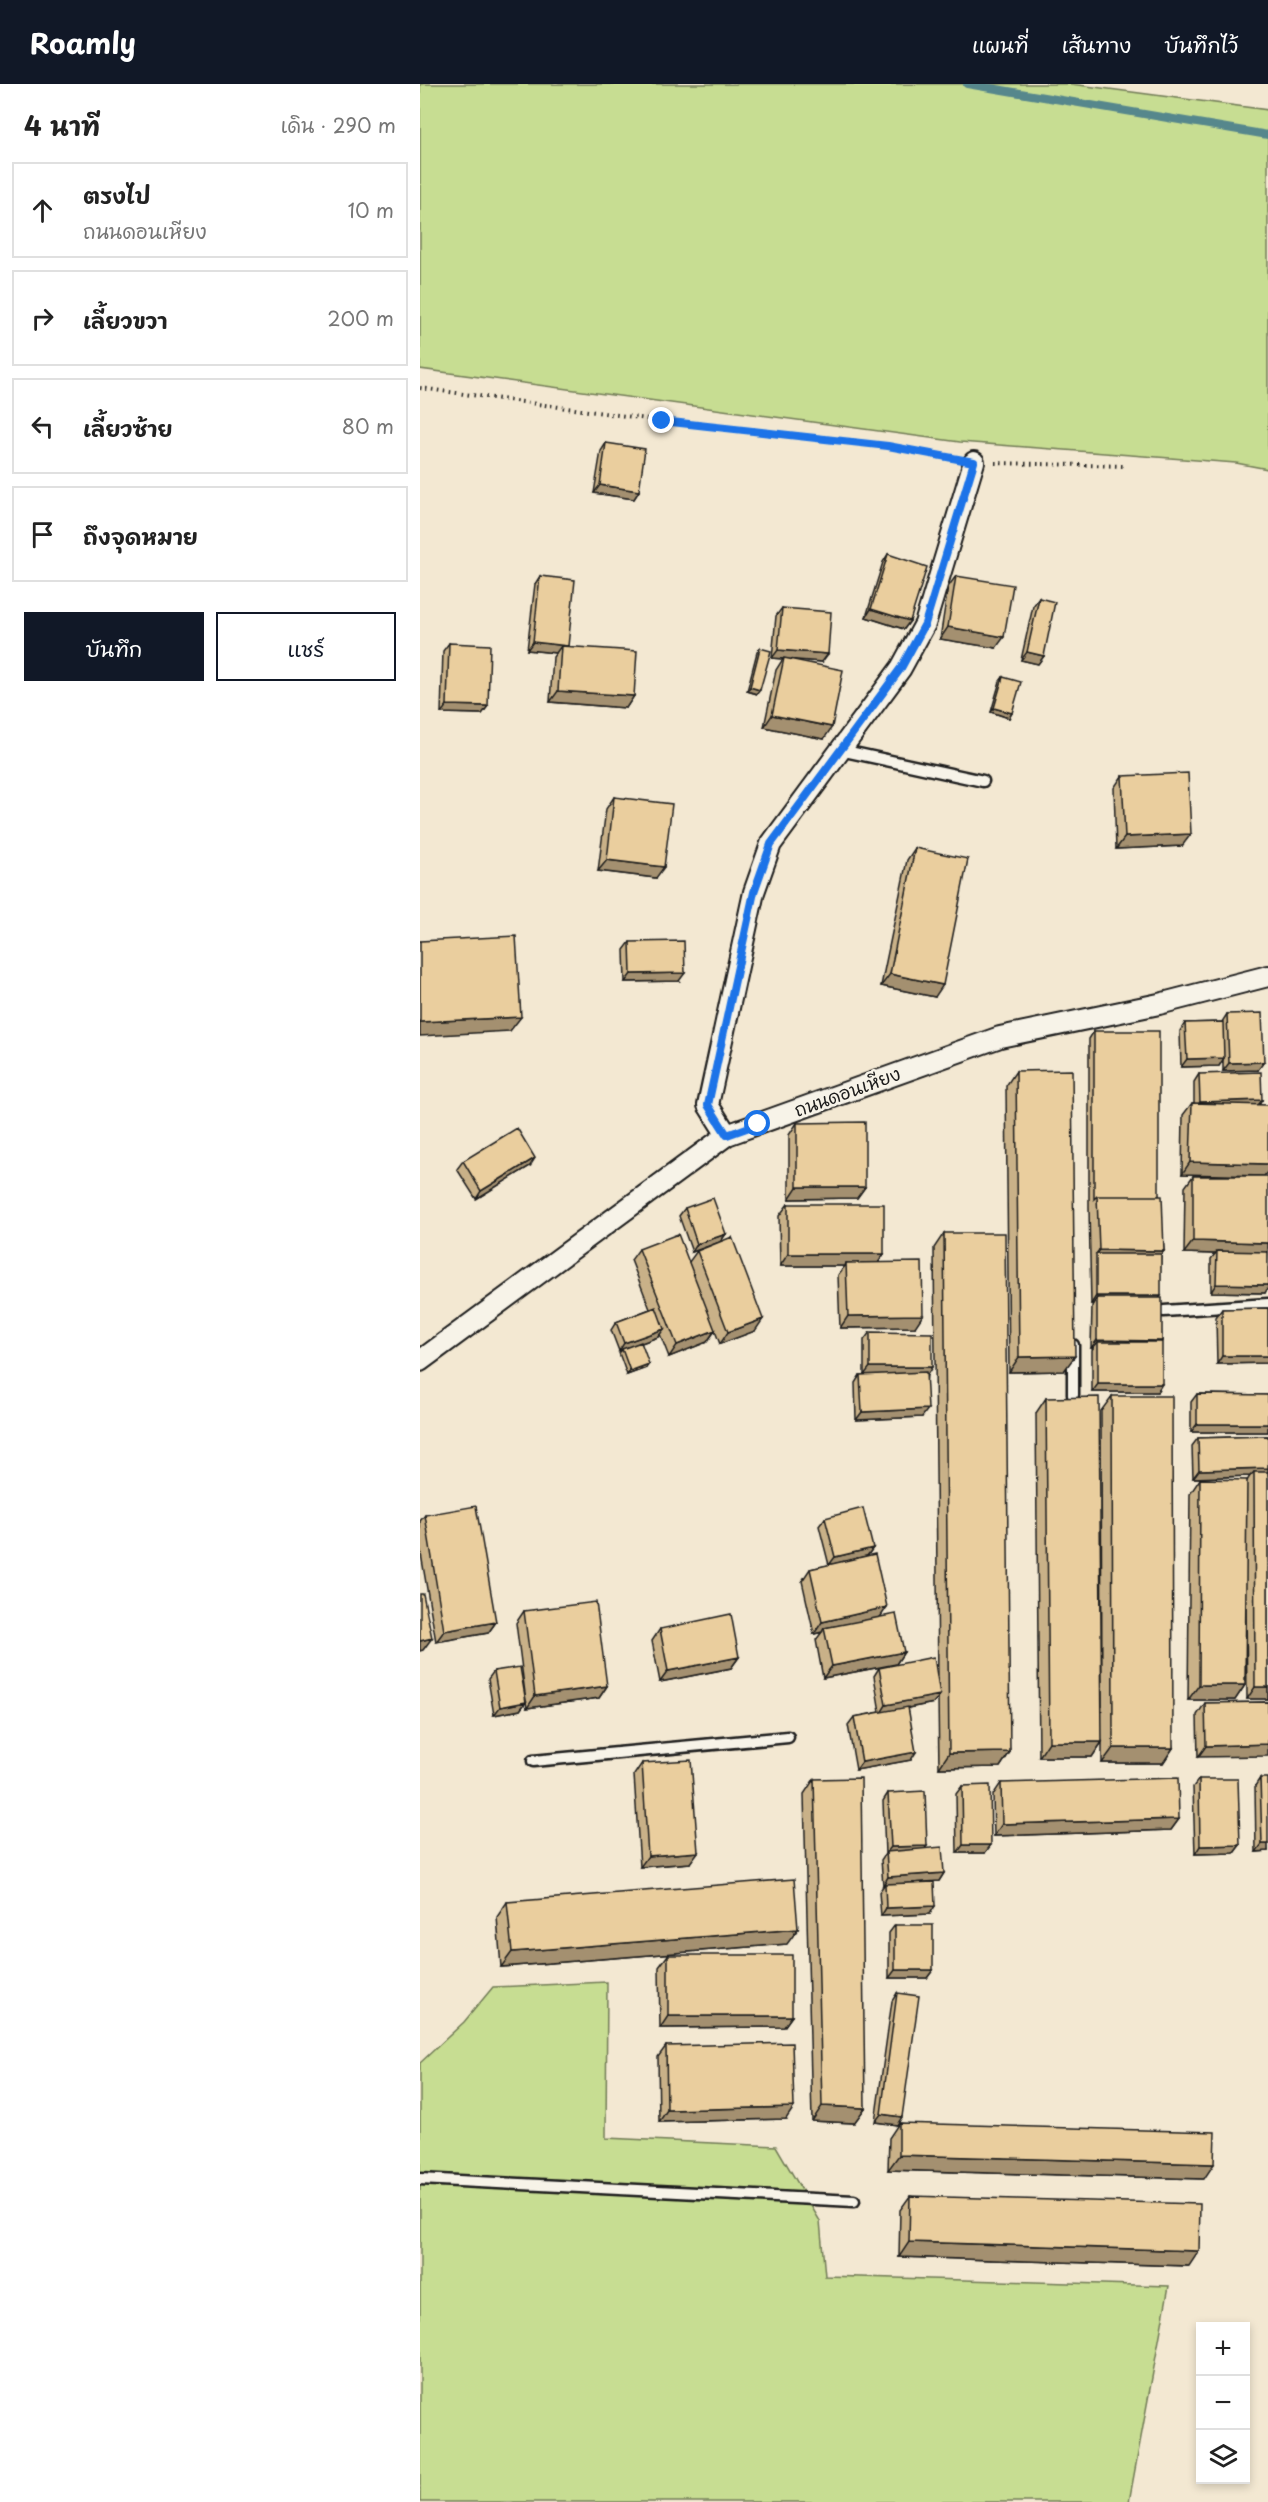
<!DOCTYPE html>
<html lang="th">
<head>
<meta charset="utf-8">
<style>
  body { margin:0; font-family:"Playpen Sans","Playpen Sans Thai",sans-serif; background:#f6f6f6; color:#222 }
  .controls { position:absolute; right:18px; bottom:18px; display:grid; overflow:hidden; border-radius:0px; box-shadow:0 3px 9px #0003 }
  .controls button { width:54px; height:54px; display:grid; place-items:center; padding:0; border:0; border-bottom:2px solid #e0e0e0; background:#fff; color:#222; font:30px sans-serif }
  .stop { position:absolute; width:18px; height:18px; margin:-14px; border:4px solid #1a73e8; border-radius:50%; background:#fff }
  .stop.end { background:#1a73e8; border-color:#fff; box-shadow:0 2px 6px #0008 }
  .list { margin:0; padding:0; list-style:none }
  h2 { display:flex; justify-content:space-between; align-items:center; height:78px; margin:0; padding:0 24px; font-size:26px }
  h2 small { font-size:20px; font-weight:400; color:#767676 }
  .list li { display:grid; grid-template-columns:39px 1fr auto; gap:18px; align-items:center; box-sizing:border-box; height:96px; margin:0 12px 12px; padding:0 12px; border:2px solid #e0e0e0; border-radius:0px }
  .list b { display:block; font-size:22px; white-space:nowrap }
  .list p { margin:0; font-size:20px; white-space:nowrap; color:#767676 }
  .list em { font-size:20px; font-style:normal; color:#767676 }
  .actions { display:flex; gap:12px; padding:18px 24px }
  .actions a { flex:1; padding:14px 0; border:2px solid #111827; border-radius:0px; text-align:center; font-size:21px; color:#111827 }
  .actions .main { background:#111827; color:#fff }
  .icon { flex:none; width:33px; height:33px; fill:none; stroke:currentColor; stroke-width:2; stroke-linecap:round; stroke-linejoin:round }
  .map { position:relative; flex:none; width:848px; height:2418px; overflow:hidden }
  header { display:flex; align-items:center; gap:36px; box-sizing:border-box; height:84px; padding:0 30px; background:#111827; color:#fff }
  header strong { font-size:28px }
  nav { display:flex; gap:33px; margin-inline-start:auto; font-size:21px }
  main { display:flex }
  aside { flex:1; background:#fff }
  .map>svg:first-child { display:block }
  .green { fill:#c7dd92; stroke:#727c57; stroke-width:1.5 }
  .lines { fill:none; stroke-linecap:round; stroke-linejoin:round }
  .stream { stroke:#57878c; stroke-width:8 }
  .lane-casing { stroke:#1c1c1c; stroke-width:15 }
  .street-casing { stroke:#1c1c1c; stroke-width:24 }
  .path { stroke:#1c1c1c; stroke-width:4; stroke-dasharray:1.5 4.5; stroke-linecap:butt }
  .lane { stroke:#f7f3e8; stroke-width:10 }
  .street { stroke:#f7f3e8; stroke-width:20 }
  .wall { fill:#c9b188; stroke:#1c1c1c; stroke-width:1.5 }
  .shaded-wall { fill:#a4906f; stroke:#1c1c1c; stroke-width:1.5 }
  .building { fill:#eace9e; stroke:#1c1c1c; stroke-width:1.5 }
  .route { stroke:#1a73e8; stroke-width:8 }
  .labels { text-anchor:middle; dominant-baseline:central; stroke-width:5; stroke-linejoin:round; paint-order:stroke }
  .street-label { font-size:18px; fill:#1c1c1c; stroke:#f7f3e8 }
</style>
</head>
<body>
<header>
<strong>Roamly</strong>
<nav><a>แผนที่</a><a>เส้นทาง</a><a>บันทึกไว้</a></nav>
</header>
<main>
<aside>
<h2>4 นาที<small>เดิน · 290 m</small></h2>
<ul class="list">
<li><svg class="icon" aria-label="ahead" viewBox="0 0 24 24"><path d="M12 20V5M6 11l6-6 6 6"/></svg><div><b>ตรงไป</b><p>ถนนดอนเหียง</p></div><em>10 m</em></li>
<li><svg class="icon" aria-label="right" viewBox="0 0 24 24"><path d="M7 20v-9h11M14 6l5 5-5 5"/></svg><div><b>เลี้ยวขวา</b></div><em>200 m</em></li>
<li><svg class="icon" aria-label="left" viewBox="0 0 24 24"><path d="M17 20v-9H6M10 6l-5 5 5 5"/></svg><div><b>เลี้ยวซ้าย</b></div><em>80 m</em></li>
<li><svg class="icon" aria-label="arrive" viewBox="0 0 24 24"><path d="M6 21V4h12l-3 4 3 4H6"/></svg><div><b>ถึงจุดหมาย</b></div></li>
</ul>
<div class="actions"><a class="main">บันทึก</a><a>แชร์</a></div>
</aside>
<div class="map">
<svg width="848" height="2418" viewBox="0 0 848 2418">
  <rect width="100%" height="100%" fill="#f3e8d2"/>
  <filter id="ink" filterUnits="userSpaceOnUse"><feTurbulence type="fractalNoise" baseFrequency=".0167" numOctaves="2"/><feDisplacementMap in="SourceGraphic" scale="12" xChannelSelector="R" yChannelSelector="G"/><feConvolveMatrix kernelMatrix="1 2 1 2 8 2 1 2 1" color-interpolation-filters="sRGB"/></filter>
  <g filter="url(#ink)">
    <!-- green -->
    <path class="green" d="M 0,0 L 651,0 L 848,26 L 848,385 L 816,379 L 540,358 L 0,285 Z
      M 187,1898 L 186,2054 L 356,2062 L 400,2137 L 405,2192 L 749,2202 L 709,2418 L 0,2418 L 0,1979 L 44,1938 L 73,1903 Z"/>
    <g class="lines">
      <!-- stream -->
      <path class="stream" d="M 547,0 L 848,51"/>
      <!-- lane casing -->
      <g class="lane-casing">
        <path id="lane" d="M 420,666 L 563,697
          M 744,1227 L 848,1220
          M 653,1261 L 653,1311
          M 113,1677 L 368,1653
          M 0,2095 L 434,2117"/>
      </g>
      <!-- street casing -->
      <g class="street-casing">
        <path id="street" d="M 307,1051 L 288,1021 L 334,808 L 351,760 L 481,584 L 505,540 L 554,378
          M 0,1277 L 307,1051 L 580,953 L 739,920 L 848,892"/>
      </g>
      <!-- path -->
      <path class="path" d="M 0,304 L 242,337 L 468,362 L 532,374
        M 575,379 L 706,382"/>
      <!-- lane -->
      <use href="#lane" class="lane"/>
      <!-- street -->
      <use href="#street" class="street"/>
    </g>
    <!-- wall -->
    <path class="wall" d="M 186,359 L 219,407 L 214,415 L 174,409 L 181,367 Z
      M 468,470 L 490,537 L 484,545 L 446,533 L 463,478 Z
      M 120,492 L 148,562 L 214,612 L 206,624 L 130,618 L 133,573 L 136,569 L 107,566 L 115,500 Z
      M 536,492 L 576,564 L 520,555 L 528,503 Z
      M 619,514 L 624,572 L 618,580 L 601,576 L 613,522 Z
      M 362,524 L 402,578 L 371,575 L 404,655 L 344,643 L 356,586 L 363,575 L 352,574 L 356,532 Z
      M 29,559 L 68,622 L 62,630 L 21,629 L 23,567 Z
      M 340,564 L 337,610 L 327,607 L 337,568 Z
      M 583,593 L 592,629 L 589,634 L 571,628 L 580,597 Z
      M 702,692 L 762,762 L 696,765 L 694,704 Z
      M 194,713 L 236,794 L 178,787 L 186,725 Z
      M 495,764 L 515,913 L 461,902 L 487,776 Z
      M 210,858 L 259,897 L 205,898 L 204,866 Z
      M 807,930 L 838,986 L 803,987 L 803,976 L 799,982 L 761,983 L 760,947 L 765,939 L 802,938 Z
      M 674,947 L 739,1112 L 744,1167 L 741,1170 L 739,1214 L 742,1257 L 741,1258 L 737,1308 L 672,1308 L 672,1266 L 673,1264 L 671,1264 L 672,1222 L 673,1220 L 671,1220 L 669,1124 L 669,955 Z
      M 596,987 L 644,1287 L 589,1288 L 586,1002 Z
      M 779,990 L 842,1016 L 839,1021 L 844,1092 L 848,1168 L 845,1209 L 791,1208 L 791,1175 L 795,1170 L 764,1169 L 765,1103 L 773,1092 L 838,1092 L 762,1090 L 763,1031 L 772,1019 L 774,1019 L 774,998 Z
      M 377,1039 L 445,1103 L 437,1114 L 369,1115 L 369,1051 Z
      M 43,1077 L 110,1082 L 56,1115 L 37,1085 Z
      M 368,1120 L 464,1170 L 458,1179 L 495,1243 L 420,1244 L 418,1191 L 425,1182 L 360,1182 L 359,1132 Z
      M 265,1124 L 306,1150 L 300,1158 L 272,1168 L 259,1132 Z
      M 524,1149 L 590,1668 L 580,1683 L 519,1684 L 518,1613 L 514,1619 L 488,1624 L 491,1676 L 436,1686 L 428,1641 L 434,1633 L 460,1628 L 454,1592 L 459,1584 L 518,1601 L 514,1164 Z
      M 219,1165 L 269,1178 L 277,1167 L 335,1247 L 300,1260 L 295,1247 L 287,1258 L 249,1273 L 240,1250 L 238,1253 L 221,1259 L 226,1284 L 207,1291 L 199,1269 L 202,1266 L 199,1267 L 191,1246 L 196,1238 L 230,1225 L 211,1176 Z
      M 848,1224 L 848,1279 L 797,1280 L 796,1233 L 802,1225 Z
      M 450,1248 L 507,1291 L 502,1333 L 436,1336 L 435,1299 L 440,1291 L 444,1291 L 444,1256 Z
      M 777,1310 L 848,1311 L 848,1348 L 771,1348 L 771,1318 Z
      M 692,1312 L 753,1664 L 743,1679 L 682,1679 L 682,1658 L 672,1673 L 619,1673 L 616,1329 L 626,1314 L 682,1623 L 681,1327 Z
      M 848,1352 L 848,1615 L 827,1615 L 826,1519 L 825,1601 L 815,1616 L 768,1616 L 770,1410 L 780,1395 L 827,1397 L 830,1392 L 773,1394 L 772,1362 L 778,1354 Z
      M 5,1431 L 76,1538 L 68,1549 L 16,1558 L 0,1464 L 0,1437 Z
      M 405,1434 L 453,1464 L 447,1472 L 460,1533 L 484,1568 L 476,1580 L 403,1594 L 396,1556 L 402,1548 L 394,1550 L 382,1497 L 390,1485 L 409,1481 L 399,1442 Z
      M 104,1527 L 187,1602 L 179,1614 L 107,1624 L 106,1618 L 100,1626 L 74,1631 L 68,1595 L 74,1587 L 106,1617 L 96,1539 Z
      M 240,1545 L 319,1573 L 311,1584 L 240,1598 L 232,1557 Z
      M 848,1618 L 778,1673 L 777,1631 L 785,1619 Z
      M 222,1679 L 270,1779 L 220,1783 L 214,1691 Z
      M 840,1694 L 848,1767 L 836,1768 L 835,1702 Z
      M 394,1695 L 445,2024 L 434,2039 L 392,2037 L 384,1710 Z
      M 779,1695 L 820,1761 L 814,1769 L 775,1770 L 773,1703 Z
      M 581,1699 L 759,1735 L 751,1746 L 574,1752 L 573,1711 Z
      M 542,1702 L 565,1769 L 537,1769 L 536,1710 Z
      M 468,1709 L 505,1765 L 524,1789 L 519,1797 L 498,1798 L 510,1830 L 461,1832 L 459,1808 L 464,1801 L 463,1801 L 461,1776 L 465,1770 L 463,1717 Z
      M 87,1818 L 367,1860 L 81,1883 L 77,1833 Z
      M 475,1841 L 513,1886 L 507,1894 L 469,1894 L 469,1849 Z
      M 248,1871 L 372,1932 L 364,1943 L 240,1944 L 239,1883 Z
      M 477,1909 L 477,2041 L 455,2038 L 472,1917 Z
      M 246,1962 L 366,2035 L 239,2038 L 238,1973 Z
      M 479,2039 L 784,2095 L 468,2086 L 469,2054 Z
      M 490,2112 L 769,2182 L 479,2173 L 480,2126 Z"/>
    <!-- shaded-wall -->
    <path class="shaded-wall" d="M 180,401 L 219,407 L 214,415 L 174,409 Z
      M 451,525 L 490,537 L 484,545 L 446,533 Z
      M 528,543 L 584,553 L 576,564 L 520,555 Z
      M 113,558 L 148,562 L 141,562 L 136,569 L 107,566 Z
      M 358,566 L 408,570 L 402,578 L 352,574 Z
      M 607,568 L 624,572 L 618,580 L 601,576 Z
      M 330,603 L 340,606 L 337,610 L 327,607 Z
      M 138,607 L 214,612 L 206,624 L 130,618 Z
      M 27,621 L 68,622 L 62,630 L 21,629 Z
      M 574,624 L 592,629 L 589,634 L 571,628 Z
      M 352,631 L 412,643 L 404,655 L 344,643 Z
      M 771,750 L 762,762 L 696,765 L 705,753 Z
      M 187,776 L 244,783 L 236,794 L 178,787 Z
      M 265,889 L 259,897 L 205,898 L 211,890 Z
      M 470,890 L 523,901 L 515,913 L 461,902 Z
      M 101,933 L 90,947 L 0,952 L 0,938 Z
      M 804,974 L 799,982 L 761,983 L 767,975 Z
      M 844,978 L 838,986 L 803,987 L 809,979 Z
      M 842,1016 L 836,1024 L 774,1026 L 780,1018 Z
      M 115,1074 L 110,1082 L 56,1115 L 61,1107 Z
      M 770,1078 L 848,1080 L 848,1087 L 844,1092 L 762,1090 Z
      M 377,1103 L 445,1103 L 437,1114 L 369,1115 Z
      M 306,1150 L 300,1158 L 272,1168 L 277,1160 Z
      M 773,1157 L 848,1159 L 848,1167 L 845,1171 L 797,1167 L 795,1170 L 764,1169 Z
      M 679,1166 L 744,1167 L 735,1178 L 676,1170 Z
      M 368,1170 L 464,1170 L 456,1182 L 426,1179 L 425,1182 L 360,1182 Z
      M 796,1200 L 848,1201 L 848,1204 L 845,1209 L 791,1208 Z
      M 676,1212 L 741,1212 L 735,1220 L 677,1214 L 673,1220 L 671,1220 Z
      M 503,1231 L 495,1243 L 420,1244 L 428,1232 Z
      M 343,1235 L 335,1247 L 300,1260 L 308,1248 Z
      M 244,1245 L 238,1253 L 199,1267 L 204,1259 Z
      M 295,1246 L 287,1258 L 249,1273 L 257,1261 Z
      M 677,1256 L 742,1257 L 736,1265 L 678,1258 L 673,1264 L 671,1264 Z
      M 655,1272 L 644,1287 L 589,1288 L 599,1273 Z
      M 802,1272 L 848,1272 L 848,1279 L 797,1280 Z
      M 229,1280 L 226,1284 L 207,1291 L 210,1287 Z
      M 450,1283 L 512,1283 L 507,1291 L 444,1291 Z
      M 678,1300 L 742,1300 L 737,1308 L 672,1308 Z
      M 508,1325 L 502,1333 L 436,1336 L 442,1328 Z
      M 777,1340 L 848,1340 L 848,1348 L 771,1348 Z
      M 848,1384 L 848,1392 L 834,1388 L 830,1392 L 773,1394 L 779,1386 Z
      M 453,1464 L 447,1472 L 409,1481 L 415,1473 Z
      M 467,1523 L 459,1535 L 404,1544 L 402,1548 L 394,1550 L 402,1538 Z
      M 76,1538 L 68,1549 L 16,1558 L 24,1547 Z
      M 12,1554 L 3,1566 L 0,1567 L 0,1557 Z
      M 484,1568 L 476,1580 L 403,1594 L 412,1582 Z
      M 319,1573 L 311,1584 L 240,1598 L 248,1587 Z
      M 779,1601 L 825,1601 L 815,1616 L 768,1616 Z
      M 187,1602 L 179,1614 L 107,1624 L 115,1612 Z
      M 835,1603 L 848,1603 L 848,1615 L 827,1615 Z
      M 520,1611 L 514,1619 L 461,1629 L 466,1621 Z
      M 106,1618 L 100,1626 L 74,1631 L 80,1623 Z
      M 629,1658 L 682,1658 L 672,1673 L 619,1673 Z
      M 848,1660 L 848,1672 L 778,1673 L 786,1662 Z
      M 693,1664 L 753,1664 L 743,1679 L 682,1679 Z
      M 496,1668 L 491,1676 L 436,1686 L 442,1678 Z
      M 590,1668 L 580,1683 L 519,1684 L 529,1669 Z
      M 759,1735 L 751,1746 L 574,1752 L 582,1740 Z
      M 842,1760 L 848,1760 L 848,1767 L 836,1768 Z
      M 543,1761 L 571,1761 L 565,1769 L 537,1769 Z
      M 820,1761 L 814,1769 L 775,1770 L 780,1762 Z
      M 507,1762 L 501,1770 L 466,1769 L 471,1763 Z
      M 278,1768 L 270,1779 L 220,1783 L 228,1772 Z
      M 524,1789 L 519,1797 L 465,1801 L 465,1800 L 463,1801 L 468,1793 Z
      M 515,1822 L 510,1830 L 461,1832 L 466,1824 Z
      M 378,1845 L 367,1860 L 81,1883 L 92,1868 Z
      M 475,1886 L 513,1886 L 507,1894 L 469,1894 Z
      M 248,1932 L 372,1932 L 364,1943 L 240,1944 Z
      M 402,2022 L 445,2024 L 434,2039 L 392,2037 Z
      M 374,2023 L 366,2035 L 239,2038 L 247,2026 Z
      M 461,2030 L 482,2033 L 477,2041 L 455,2038 Z
      M 479,2071 L 794,2080 L 784,2095 L 468,2086 Z
      M 489,2158 L 779,2167 L 769,2182 L 479,2173 Z"/>
    <!-- building -->
    <path class="building" d="M 186,359 L 225,365 L 219,407 L 180,401 Z
      M 468,470 L 507,483 L 490,537 L 451,525 Z
      M 120,492 L 155,496 L 148,562 L 113,558 Z
      M 536,492 L 593,501 L 584,553 L 528,543 Z
      M 619,514 L 635,518 L 624,572 L 607,568 Z
      M 362,524 L 411,528 L 408,570 L 358,566 Z
      M 29,559 L 70,561 L 68,622 L 27,621 Z
      M 141,562 L 217,567 L 214,612 L 138,607 Z
      M 340,564 L 351,567 L 340,606 L 330,603 Z
      M 364,574 L 423,586 L 412,643 L 352,631 Z
      M 583,593 L 601,598 L 592,629 L 574,624 Z
      M 768,689 L 771,750 L 705,753 L 702,692 Z
      M 194,713 L 252,720 L 244,783 L 187,776 Z
      M 495,764 L 548,775 L 523,901 L 470,890 Z
      M 96,852 L 101,933 L 0,938 L 0,857 Z
      M 264,857 L 265,889 L 211,890 L 210,858 Z
      M 842,929 L 844,978 L 809,979 L 807,930 Z
      M 803,938 L 804,974 L 767,975 L 765,939 Z
      M 674,947 L 739,947 L 739,1112 L 677,1112 L 674,1115 Z
      M 652,986 L 655,1272 L 599,1273 L 596,987 Z
      M 841,988 L 842,1016 L 780,1018 L 779,990 Z
      M 772,1019 L 848,1021 L 848,1080 L 770,1078 Z
      M 445,1038 L 445,1103 L 377,1103 L 377,1039 Z
      M 97,1044 L 115,1074 L 61,1107 L 43,1077 Z
      M 773,1092 L 848,1092 L 848,1159 L 773,1157 Z
      M 677,1112 L 742,1112 L 744,1167 L 679,1166 Z
      M 293,1114 L 306,1150 L 277,1160 L 265,1124 Z
      M 368,1120 L 464,1120 L 464,1170 L 368,1170 Z
      M 524,1149 L 585,1149 L 590,1668 L 529,1669 Z
      M 258,1150 L 295,1246 L 257,1261 L 219,1165 Z
      M 312,1153 L 343,1235 L 308,1248 L 277,1167 Z
      M 797,1167 L 848,1168 L 848,1201 L 796,1200 Z
      M 676,1170 L 741,1170 L 741,1212 L 676,1212 Z
      M 502,1178 L 503,1231 L 428,1232 L 426,1179 Z
      M 677,1214 L 742,1214 L 742,1257 L 677,1256 Z
      M 236,1223 L 244,1245 L 204,1259 L 196,1238 Z
      M 848,1224 L 848,1272 L 802,1272 L 802,1225 Z
      M 450,1248 L 512,1249 L 512,1283 L 450,1283 Z
      M 221,1258 L 229,1280 L 210,1287 L 202,1265 Z
      M 678,1258 L 742,1258 L 742,1300 L 678,1300 Z
      M 506,1288 L 508,1325 L 442,1328 L 440,1291 Z
      M 777,1310 L 848,1311 L 848,1340 L 777,1340 Z
      M 692,1312 L 752,1312 L 753,1664 L 693,1664 Z
      M 679,1313 L 682,1658 L 629,1658 L 626,1314 Z
      M 848,1352 L 848,1384 L 779,1386 L 778,1354 Z
      M 834,1388 L 848,1388 L 848,1603 L 835,1603 Z
      M 780,1395 L 827,1396 L 825,1601 L 779,1601 Z
      M 56,1422 L 76,1538 L 24,1547 L 5,1431 Z
      M 443,1424 L 453,1464 L 415,1473 L 405,1434 Z
      M 455,1470 L 467,1523 L 402,1538 L 390,1485 Z
      M 0,1510 L 3,1510 L 12,1554 L 0,1557 Z
      M 176,1518 L 187,1602 L 115,1612 L 104,1527 Z
      M 311,1530 L 319,1573 L 248,1587 L 240,1545 Z
      M 476,1530 L 484,1568 L 412,1582 L 404,1544 Z
      M 514,1573 L 520,1611 L 466,1621 L 459,1584 Z
      M 100,1583 L 106,1618 L 80,1623 L 74,1587 Z
      M 848,1618 L 848,1660 L 786,1662 L 785,1619 Z
      M 488,1623 L 496,1668 L 442,1678 L 434,1633 Z
      M 271,1676 L 278,1768 L 228,1772 L 222,1679 Z
      M 441,1694 L 445,2024 L 402,2022 L 394,1695 Z
      M 758,1694 L 759,1735 L 582,1740 L 581,1699 Z
      M 840,1694 L 848,1694 L 848,1760 L 842,1760 Z
      M 779,1695 L 818,1695 L 820,1761 L 780,1762 Z
      M 570,1701 L 571,1761 L 543,1761 L 542,1702 Z
      M 505,1707 L 507,1762 L 471,1763 L 468,1709 Z
      M 522,1763 L 524,1789 L 468,1793 L 466,1768 Z
      M 374,1795 L 378,1845 L 92,1868 L 87,1818 Z
      M 514,1798 L 515,1822 L 466,1824 L 465,1800 Z
      M 475,1841 L 513,1841 L 513,1886 L 475,1886 Z
      M 248,1871 L 372,1871 L 372,1932 L 248,1932 Z
      M 477,1909 L 499,1912 L 482,2033 L 461,2030 Z
      M 372,1959 L 374,2023 L 247,2026 L 246,1962 Z
      M 479,2039 L 795,2048 L 794,2080 L 479,2071 Z
      M 490,2112 L 780,2120 L 779,2167 L 489,2158 Z"/>
  </g>
  <g class="lines" filter="url(#ink)">
    <!-- route -->
    <path class="route" d="M 242,337 L 468,362 L 554,378 L 505,540 L 481,584 L 351,760 L 334,808 L 288,1021 L 307,1051 L 338,1040"/>
  </g>
  <g class="labels">
    <!-- street labels -->
    <g class="street-label">
      <text transform="translate(427 1007) rotate(-20)">ถนนดอนเหียง</text>
    </g>
  </g>
</svg>
<div class="controls">
<button>+</button>
<button>−</button>
<button><svg class="icon" aria-label="layers" viewBox="0 0 24 24"><path d="M12 4l9 5-9 5-9-5zM3 14l9 5 9-5"/></svg></button>
</div>
<div class="stop" style="left:338px;top:1040px"></div>
<div class="stop end" style="left:242px;top:337px"></div>
</div>
</main>
</body>
</html>
